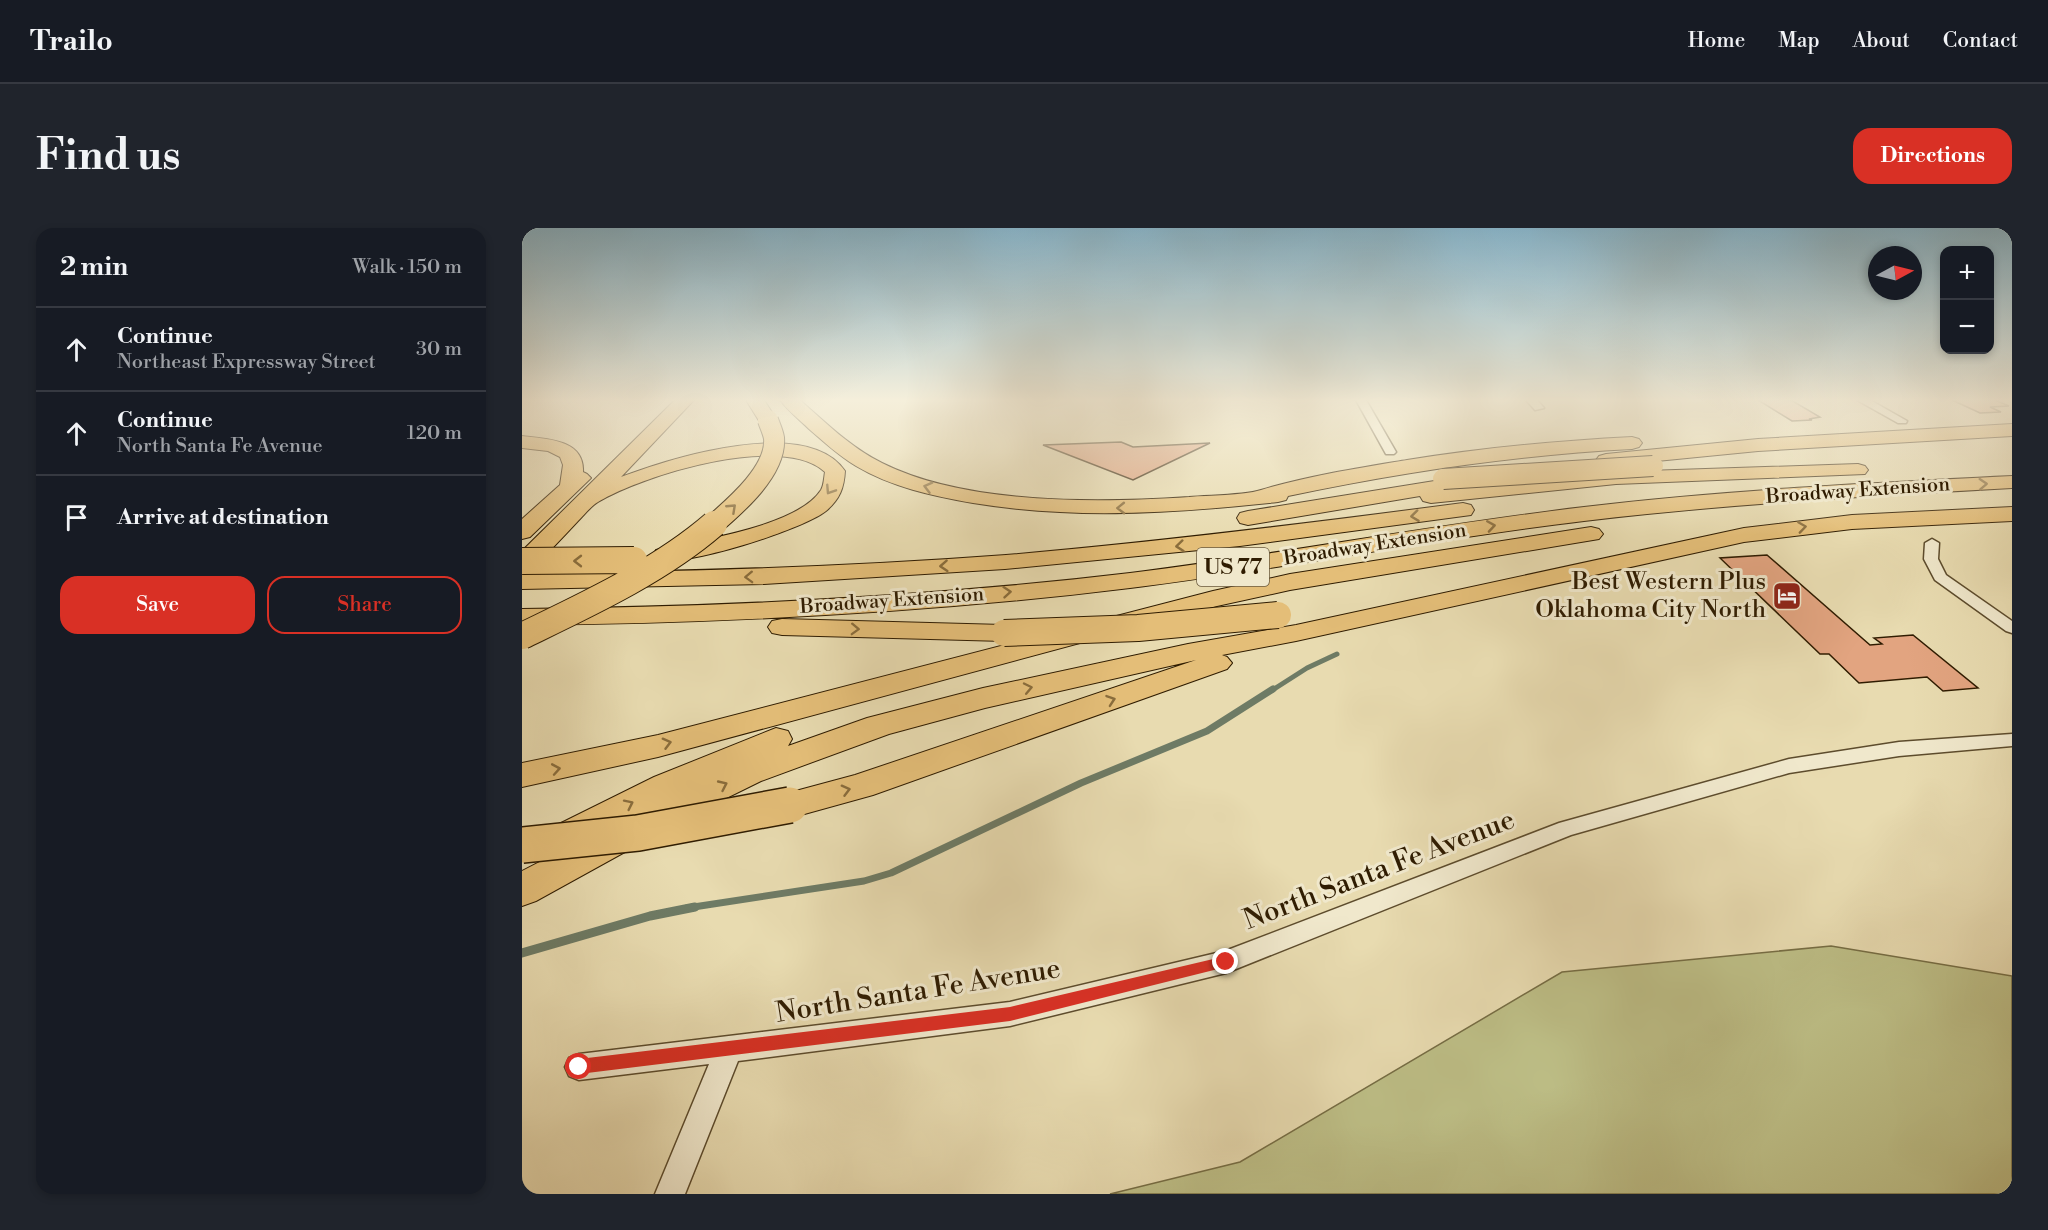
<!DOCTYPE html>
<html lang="en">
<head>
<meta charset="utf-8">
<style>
  body { margin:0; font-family:"Libre Bodoni",serif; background:#20242c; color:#f1f3f6 }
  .controls { position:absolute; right:18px; top:18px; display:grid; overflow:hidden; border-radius:12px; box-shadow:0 3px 9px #0003 }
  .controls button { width:54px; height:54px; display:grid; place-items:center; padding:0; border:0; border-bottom:2px solid #363941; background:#171b24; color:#f1f3f6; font:30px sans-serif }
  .compass { position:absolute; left:1346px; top:18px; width:54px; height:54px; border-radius:50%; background:#171b24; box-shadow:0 3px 9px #0003; rotate:83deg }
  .stop { position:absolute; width:18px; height:18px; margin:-14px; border:4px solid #d93025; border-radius:50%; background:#fff }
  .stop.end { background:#d93025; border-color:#fff; box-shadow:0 2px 6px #0008 }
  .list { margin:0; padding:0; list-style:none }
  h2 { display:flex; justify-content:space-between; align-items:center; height:78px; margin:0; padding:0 24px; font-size:26px }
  h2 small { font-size:20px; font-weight:400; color:#9ea1a6 }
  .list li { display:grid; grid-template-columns:39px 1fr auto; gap:18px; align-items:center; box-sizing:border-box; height:84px; padding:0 24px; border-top:2px solid #363941 }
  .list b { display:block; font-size:22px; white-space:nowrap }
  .list p { margin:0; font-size:20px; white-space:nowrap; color:#9ea1a6 }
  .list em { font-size:20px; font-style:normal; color:#9ea1a6 }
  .actions { display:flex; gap:12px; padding:18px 24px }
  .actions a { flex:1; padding:14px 0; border:2px solid #d93025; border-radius:18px; text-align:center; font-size:21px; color:#d93025 }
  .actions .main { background:#d93025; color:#fff }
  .icon { flex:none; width:33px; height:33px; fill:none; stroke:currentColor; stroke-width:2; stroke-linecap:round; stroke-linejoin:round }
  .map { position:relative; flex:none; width:1490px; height:966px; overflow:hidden; border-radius:18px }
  header { display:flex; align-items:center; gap:36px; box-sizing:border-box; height:84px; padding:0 30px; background:#171b24; border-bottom:2px solid #363941 }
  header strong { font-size:28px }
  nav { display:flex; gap:33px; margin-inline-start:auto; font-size:21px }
  .intro { display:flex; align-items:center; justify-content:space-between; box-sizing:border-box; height:144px; padding:0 36px }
  h1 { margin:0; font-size:42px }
  .button { padding:15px 27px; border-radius:18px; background:#d93025; color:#fff; font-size:21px; font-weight:700 }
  main { display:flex; gap:36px; padding:0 36px }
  aside { flex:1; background:#171b24; border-radius:18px; box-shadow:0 3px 9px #0003 }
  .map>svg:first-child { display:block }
  .green { fill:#bdbe86; stroke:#766d44; stroke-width:1.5 }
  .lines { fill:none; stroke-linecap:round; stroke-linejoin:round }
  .stream-far2 { stroke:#6e7b65; stroke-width:5 }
  .stream-far1 { stroke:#6e7b65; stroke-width:7 }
  .stream { stroke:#6e7b65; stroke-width:9 }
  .building { fill:#e2a480; stroke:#2f1c01; stroke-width:1.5 }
  .minor-casing { stroke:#5d4c2d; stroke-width:3 }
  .motorway-casing { stroke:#2f1c01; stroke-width:2 }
  .minor { fill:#f0e8cc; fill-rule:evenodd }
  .motorway { fill:#e4be78; fill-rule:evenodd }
  .motorway-bridge-far2-casing { stroke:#2f1c01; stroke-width:22; stroke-linecap:butt }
  .motorway-bridge-far1-casing { stroke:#2f1c01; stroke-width:28; stroke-linecap:butt }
  .motorway-bridge-casing { stroke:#2f1c01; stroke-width:38; stroke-linecap:butt }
  .motorway-bridge-far2 { stroke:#e4be78; stroke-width:20 }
  .motorway-bridge-far1 { stroke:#e4be78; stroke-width:26 }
  .motorway-bridge { stroke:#e4be78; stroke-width:35 }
  .oneway { stroke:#8a6d3c }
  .route { fill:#d93025 }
  .labels { text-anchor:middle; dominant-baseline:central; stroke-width:6; stroke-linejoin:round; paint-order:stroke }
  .far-street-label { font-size:20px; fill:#2f1c01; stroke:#f0e8cc }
  .shield { fill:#f0e8cc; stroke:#69593e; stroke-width:1.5 }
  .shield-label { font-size:22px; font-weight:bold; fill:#2f1c01 }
  .poi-label { font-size:24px; fill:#2f1c01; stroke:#f0e8cc; text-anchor:end }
  .near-street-label { font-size:28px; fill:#2f1c01; stroke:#f0e8cc }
</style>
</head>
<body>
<header>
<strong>Trailo</strong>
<nav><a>Home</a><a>Map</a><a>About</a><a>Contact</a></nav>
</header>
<div class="intro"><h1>Find us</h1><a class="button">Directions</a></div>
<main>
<aside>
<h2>2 min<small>Walk · 150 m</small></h2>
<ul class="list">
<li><svg class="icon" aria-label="ahead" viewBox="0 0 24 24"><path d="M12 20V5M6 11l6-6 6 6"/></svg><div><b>Continue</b><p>Northeast Expressway Street</p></div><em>30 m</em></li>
<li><svg class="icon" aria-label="ahead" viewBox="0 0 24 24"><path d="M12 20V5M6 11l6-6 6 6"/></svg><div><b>Continue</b><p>North Santa Fe Avenue</p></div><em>120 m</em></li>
<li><svg class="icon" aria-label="arrive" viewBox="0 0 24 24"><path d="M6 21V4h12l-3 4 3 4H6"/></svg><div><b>Arrive at destination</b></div></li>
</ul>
<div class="actions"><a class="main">Save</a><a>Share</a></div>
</aside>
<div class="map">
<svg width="1490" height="966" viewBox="0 0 1490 966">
  <rect width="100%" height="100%" fill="#e8dbb0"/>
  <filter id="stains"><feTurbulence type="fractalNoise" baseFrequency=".00333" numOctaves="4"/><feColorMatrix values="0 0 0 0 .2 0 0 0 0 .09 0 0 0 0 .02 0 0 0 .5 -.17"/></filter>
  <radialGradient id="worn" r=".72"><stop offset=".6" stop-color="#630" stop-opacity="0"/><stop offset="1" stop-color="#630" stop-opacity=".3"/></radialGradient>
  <!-- green -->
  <path class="green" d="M 1309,718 L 1490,748 L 1490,966 L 588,966 L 718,934 L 1040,744 Z"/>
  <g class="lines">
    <!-- stream-far2 -->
    <path class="stream-far2" d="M 749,463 L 785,440 L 815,426"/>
    <!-- stream-far1 -->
    <path class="stream-far1" d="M 165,680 L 342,653 L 369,645 L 559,555 L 685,503 L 751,461"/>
    <!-- stream -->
    <path class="stream" d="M 0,725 L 128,688 L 173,679"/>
  </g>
  <!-- building -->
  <path class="building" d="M 1236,172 L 1269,172 L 1298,189 L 1287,191 L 1290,192 L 1270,193 Z
    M 1430,172 L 1473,172 L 1487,178 L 1468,179 L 1479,184 L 1458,185 Z
    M 599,214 L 611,219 L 688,215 L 611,252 L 521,217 Z
    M 1245,327 L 1348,417 L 1360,416 L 1352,410 L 1391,407 L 1456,460 L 1421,463 L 1405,449 L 1337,455 L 1307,426 L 1298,426 L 1198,330 Z"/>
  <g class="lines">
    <!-- minor casing -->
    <g class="minor-casing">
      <path id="minor" d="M 834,172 L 844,172 L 874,224 L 872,226 L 864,226 Z
        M 1004,172 L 1015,172 L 1022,180 L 1013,182 Z
        M 1335,172 L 1348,172 L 1385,193 L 1384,195 L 1376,195 Z
        M 1410,311 L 1417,315 L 1416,331 L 1424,347 L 1490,393 L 1490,405 L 1484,403 L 1413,352 L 1402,331 L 1403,315 Z
        M 1490,506 L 1490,518 L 1377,528 L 1267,545 L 1049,607 L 704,745 L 488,798 L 216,833 L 163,966 L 133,966 L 187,836 L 57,852 L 47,848 L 43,839 L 47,830 L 57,826 L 488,774 L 703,723 L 1037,595 L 1267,531 L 1377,514 Z"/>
    </g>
    <!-- motorway casing -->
    <g class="motorway-casing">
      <path id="motorway" d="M 153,172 L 172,172 L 99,249 C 149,230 285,187 323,243 C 322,260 318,271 304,283 C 280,302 163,339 134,332 L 131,327 L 134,322 C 176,312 275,299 299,262 C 302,257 302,249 303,244 C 260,204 121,247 76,274 C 69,278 62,287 56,293 C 41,309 25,326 9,342 L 0,344 L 0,323 Z
        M 224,172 L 242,172 L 255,192 L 253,196 L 239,196 Z
        M 258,172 L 278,172 C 304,195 328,219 360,235 C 444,277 575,275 667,269 C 688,267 719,268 739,262 C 785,248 837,240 885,232 C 960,220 1034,213 1110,209 L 1117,211 L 1120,215 L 1117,219 L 1110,221 C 994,227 880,244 766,268 L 764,272 L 756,274 C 654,285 553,292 451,275 C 411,268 369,259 334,238 C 317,228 302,214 287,201 C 278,192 266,183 258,172 Z
        M 1490,196 L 1490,208 L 1236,223 L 1084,238 L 1077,236 L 1074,232 L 1077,228 L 1084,226 L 1236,211 Z
        M 0,208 C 24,211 63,211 61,244 L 65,246 L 69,250 L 8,309 L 0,311 L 0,291 L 38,257 L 41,237 L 38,229 L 26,223 L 0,220 Z
        M 1336,236 L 1343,238 L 1346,242 L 1343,246 L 1094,256 L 909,275 L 901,273 L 898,268 L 726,297 L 718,295 L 715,290 L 718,285 L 726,283 L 931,250 L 939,251 L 942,256 L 940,258 L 1094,244 Z
        M 1490,248 L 1490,260 C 1347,268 1204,276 1062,293 C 910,311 760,341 608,360 C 406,385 203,395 0,397 L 0,381 C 203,379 406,369 608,345 C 760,326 910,297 1062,279 C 1204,262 1347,255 1490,248 Z
        M 941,275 L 949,277 L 952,282 L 949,287 L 718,318 L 483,341 L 242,356 L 0,361 L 0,345 C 161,344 323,339 484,327 C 637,314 789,295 941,275 Z
        M 1490,279 L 1490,293 L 1330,301 L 1222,314 L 774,413 L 700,427 L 705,429 L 710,435 L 705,441 L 351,567 L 268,590 L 255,586 L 250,577 L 255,568 L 333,547 L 674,432 L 463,480 L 367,506 L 239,553 L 168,588 L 14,673 L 0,678 L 0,643 L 35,625 L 25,622 L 19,612 L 25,602 L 132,549 L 254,500 L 266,503 L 270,511 L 266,518 L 345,490 L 461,460 L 666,416 L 774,397 L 1222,300 L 1330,287 Z
        M 1069,299 L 1077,301 L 1081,306 L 1077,311 L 768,362 L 695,378 L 136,529 L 0,559 L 0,535 L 136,507 L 691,363 L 768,346 Z
        M 260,391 L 482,397 L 492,399 L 496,405 L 492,411 L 482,413 L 260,407 L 250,405 L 246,399 L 250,393 Z"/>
    </g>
    <!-- minor -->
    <use href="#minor" class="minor"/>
    <!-- motorway -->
    <use href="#motorway" class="motorway"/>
    <!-- motorway-bridge-far2 casing -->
    <g class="motorway-bridge-far2-casing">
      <path id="motorway-bridge-far2" d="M 921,251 L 1131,238
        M 190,298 C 212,279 255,243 252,210 C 251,204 248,198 246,192"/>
    </g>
    <!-- motorway-bridge-far1 casing -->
    <g class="motorway-bridge-far1-casing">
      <path id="motorway-bridge-far1" d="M 0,333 L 112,332
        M 482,405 L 616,400 L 756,387
        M 0,408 C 64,377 138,343 192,296"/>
    </g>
    <!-- motorway-bridge casing -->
    <g class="motorway-bridge-casing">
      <path id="motorway-bridge" d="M 0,617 L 116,605 L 268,577"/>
    </g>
    <!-- motorway-bridge-far2 -->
    <use href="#motorway-bridge-far2" class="motorway-bridge-far2"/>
    <!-- motorway-bridge-far1 -->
    <use href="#motorway-bridge-far1" class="motorway-bridge-far1"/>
    <!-- motorway-bridge -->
    <use href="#motorway-bridge" class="motorway-bridge"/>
  </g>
  <!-- one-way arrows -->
  <defs><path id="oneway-chevron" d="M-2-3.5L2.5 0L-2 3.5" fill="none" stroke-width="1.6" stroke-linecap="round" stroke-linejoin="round" transform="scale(1.5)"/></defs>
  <g class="oneway">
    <use href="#oneway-chevron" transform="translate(1461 256) rotate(-3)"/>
    <use href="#oneway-chevron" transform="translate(406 259) rotate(-165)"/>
    <use href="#oneway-chevron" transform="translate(308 262) rotate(123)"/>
    <use href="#oneway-chevron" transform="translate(210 280) rotate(-43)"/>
    <use href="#oneway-chevron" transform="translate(599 280) rotate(179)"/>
    <use href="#oneway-chevron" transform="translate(893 288) rotate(173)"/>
    <use href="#oneway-chevron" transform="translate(969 298) rotate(-9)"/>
    <use href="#oneway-chevron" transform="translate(1280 299) rotate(-8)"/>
    <use href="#oneway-chevron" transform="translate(658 318) rotate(174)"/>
    <use href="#oneway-chevron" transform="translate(56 333) rotate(180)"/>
    <use href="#oneway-chevron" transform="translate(422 338) rotate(176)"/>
    <use href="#oneway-chevron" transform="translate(227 349) rotate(178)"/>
    <use href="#oneway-chevron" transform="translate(485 364) rotate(-5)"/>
    <use href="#oneway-chevron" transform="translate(333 401) rotate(2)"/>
    <use href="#oneway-chevron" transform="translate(506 460) rotate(-12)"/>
    <use href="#oneway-chevron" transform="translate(589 472) rotate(-19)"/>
    <use href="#oneway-chevron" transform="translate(145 515) rotate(-15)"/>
    <use href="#oneway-chevron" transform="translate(34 541) rotate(-10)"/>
    <use href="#oneway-chevron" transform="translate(201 557) rotate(-25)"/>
    <use href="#oneway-chevron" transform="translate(324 562) rotate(-15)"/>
    <use href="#oneway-chevron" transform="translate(107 576) rotate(-26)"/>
  </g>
  <!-- sky -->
  <linearGradient id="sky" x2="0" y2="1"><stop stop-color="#88b7ce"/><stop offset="0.56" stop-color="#f5efdb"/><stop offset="1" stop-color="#f5efdb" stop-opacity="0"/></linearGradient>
  <rect width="1490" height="307" fill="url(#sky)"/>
  <!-- route -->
  <path class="route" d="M 704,728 L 709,729 L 711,734 L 709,738 L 704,739 L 488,793 L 57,846 L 52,844 L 49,839 L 52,834 L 57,831 L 488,779 Z"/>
  <!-- icons -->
  <defs>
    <g id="hotel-square" transform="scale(1.5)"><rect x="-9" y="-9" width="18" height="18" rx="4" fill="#8f2418" stroke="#f0e8cc"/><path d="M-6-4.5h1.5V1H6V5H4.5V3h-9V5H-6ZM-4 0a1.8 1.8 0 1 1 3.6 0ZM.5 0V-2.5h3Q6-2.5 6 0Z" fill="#fff"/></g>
  </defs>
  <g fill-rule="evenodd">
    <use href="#hotel-square" x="1265" y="368"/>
  </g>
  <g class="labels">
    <!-- far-street labels -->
    <g class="far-street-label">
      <text transform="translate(1336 263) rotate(-4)">Broadway Extension</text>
      <text transform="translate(853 317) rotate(-9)">Broadway Extension</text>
      <text transform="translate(370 373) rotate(-4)">Broadway Extension</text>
    </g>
    <!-- shield labels -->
    <rect class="shield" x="675" y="320" width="72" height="38" rx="4.5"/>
    <g class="shield-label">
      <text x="711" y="339">US 77</text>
    </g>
    <!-- poi labels -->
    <g class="poi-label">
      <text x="1244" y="354">Best Western Plus<tspan x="1244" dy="28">Oklahoma City North</tspan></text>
    </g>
    <!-- near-street labels -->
    <g class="near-street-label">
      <text transform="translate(857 642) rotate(-21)">North Santa Fe Avenue</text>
      <text transform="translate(396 763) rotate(-9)">North Santa Fe Avenue</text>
    </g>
  </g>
  <rect width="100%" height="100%" filter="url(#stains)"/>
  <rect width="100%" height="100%" fill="url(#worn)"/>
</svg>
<div class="controls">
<button>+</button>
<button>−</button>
</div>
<svg class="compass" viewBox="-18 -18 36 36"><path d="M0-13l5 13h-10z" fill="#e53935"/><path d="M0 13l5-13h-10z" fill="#9ea1a6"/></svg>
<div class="stop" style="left:57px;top:839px"></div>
<div class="stop end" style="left:704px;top:734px"></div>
</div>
</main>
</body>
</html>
